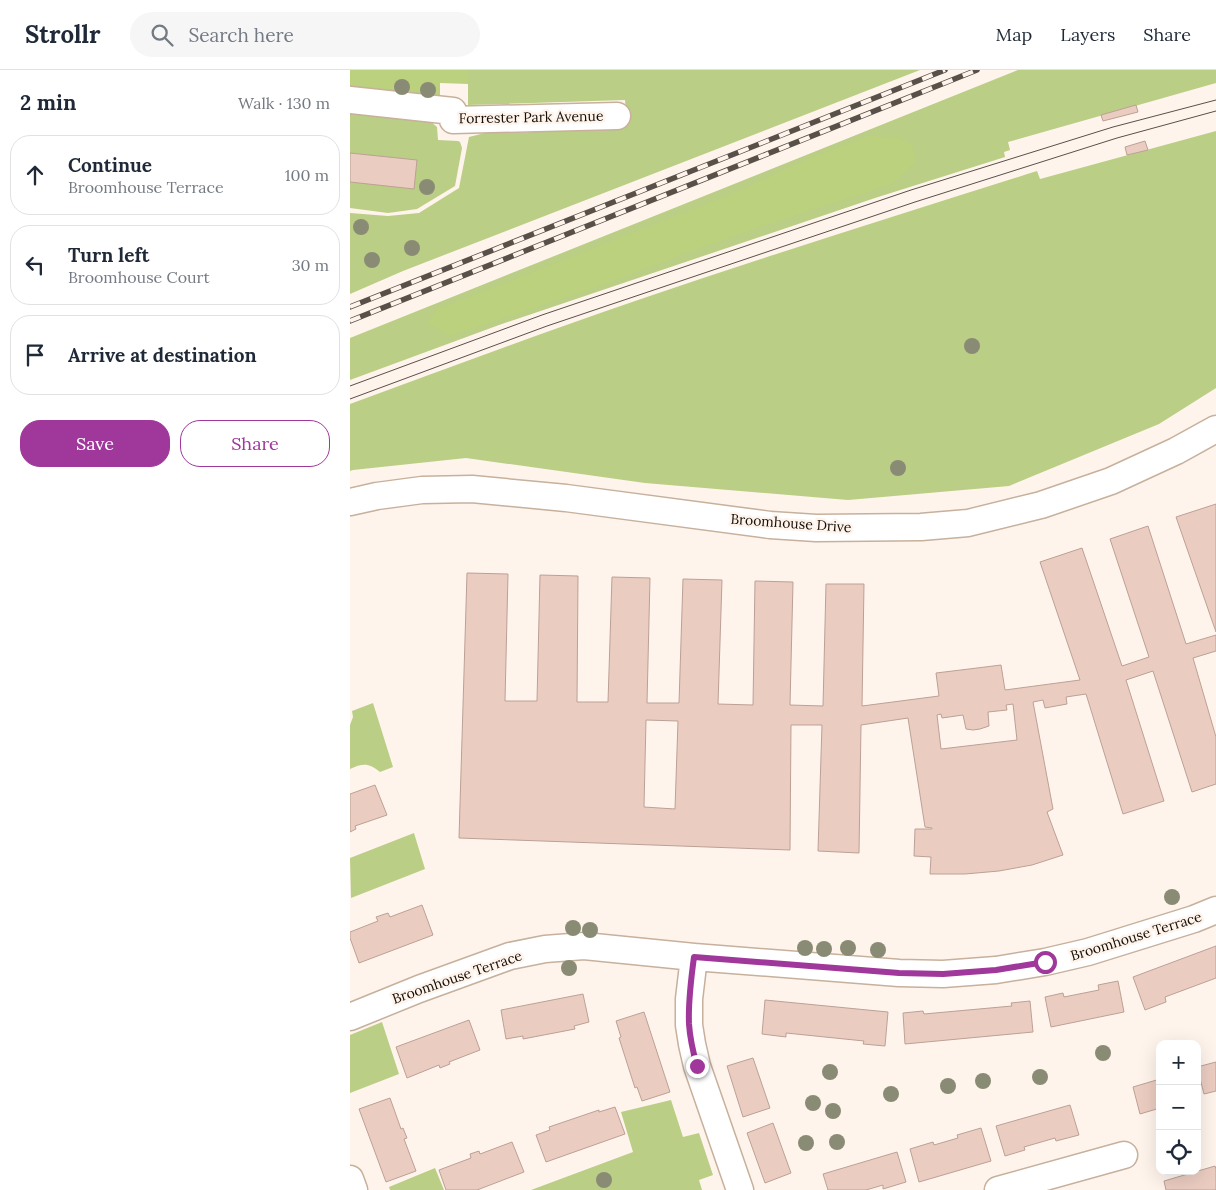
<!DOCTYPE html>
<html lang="en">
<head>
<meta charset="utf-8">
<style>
  body { margin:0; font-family:Lora,serif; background:#f6f6f7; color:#1f2937 }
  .controls { position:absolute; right:15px; bottom:15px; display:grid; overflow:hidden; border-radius:10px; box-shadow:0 5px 20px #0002 }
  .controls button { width:45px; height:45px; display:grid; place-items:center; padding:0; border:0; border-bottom:1px solid #e0e1e3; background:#fff; color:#1f2937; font:25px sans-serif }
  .stop { position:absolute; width:15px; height:15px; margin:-11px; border:4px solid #a0379a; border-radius:50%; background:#fff }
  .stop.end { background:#a0379a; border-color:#fff; box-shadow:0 1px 5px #0008 }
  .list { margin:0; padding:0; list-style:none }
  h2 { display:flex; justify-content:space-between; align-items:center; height:65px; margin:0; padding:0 20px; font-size:21px }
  h2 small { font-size:16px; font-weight:400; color:#747a83 }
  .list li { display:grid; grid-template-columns:32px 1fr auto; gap:15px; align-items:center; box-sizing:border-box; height:80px; margin:0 10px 10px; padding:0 10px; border:1px solid #e0e1e3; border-radius:20px }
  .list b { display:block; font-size:19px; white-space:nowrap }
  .list p { margin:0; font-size:16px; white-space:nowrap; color:#747a83 }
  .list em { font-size:16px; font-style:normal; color:#747a83 }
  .actions { display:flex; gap:10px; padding:15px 20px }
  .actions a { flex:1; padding:11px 0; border:1px solid #a0379a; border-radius:20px; text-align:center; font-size:18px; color:#a0379a }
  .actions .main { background:#a0379a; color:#fff }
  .icon { flex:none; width:28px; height:28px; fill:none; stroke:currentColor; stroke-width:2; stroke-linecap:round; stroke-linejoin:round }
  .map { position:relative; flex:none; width:866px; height:1120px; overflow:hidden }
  header { display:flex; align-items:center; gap:30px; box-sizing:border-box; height:70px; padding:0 25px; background:#fff; border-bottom:1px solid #e0e1e3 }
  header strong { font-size:24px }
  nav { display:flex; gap:28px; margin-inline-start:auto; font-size:18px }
  .search { width:350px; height:45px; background:#f6f6f7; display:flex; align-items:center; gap:12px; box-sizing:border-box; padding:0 18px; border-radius:28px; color:#747a83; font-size:19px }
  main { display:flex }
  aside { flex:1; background:#fff }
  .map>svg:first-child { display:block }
  .green { fill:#bace85 }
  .forest { fill:#bbd17d }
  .building { fill:#ebccc1; stroke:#bda095; fill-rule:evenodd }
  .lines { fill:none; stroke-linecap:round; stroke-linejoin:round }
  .minor-casing { stroke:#c7b09c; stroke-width:29 }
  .minor { stroke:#fff; stroke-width:26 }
  .tram { stroke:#595049; stroke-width:1 }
  .rail-casing { stroke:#595049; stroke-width:5.5 }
  .rail { stroke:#fef4ec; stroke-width:4; stroke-dasharray:11; stroke-linecap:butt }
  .tree { fill:#8a8b74 }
  .route { stroke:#a0379a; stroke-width:6 }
  .labels { text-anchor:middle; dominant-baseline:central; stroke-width:5; stroke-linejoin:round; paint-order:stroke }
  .street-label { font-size:14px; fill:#150d06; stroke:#fef4ec }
</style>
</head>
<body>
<header>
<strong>Strollr</strong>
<div class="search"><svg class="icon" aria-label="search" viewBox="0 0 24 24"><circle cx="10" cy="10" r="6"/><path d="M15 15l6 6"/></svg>Search here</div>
<nav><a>Map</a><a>Layers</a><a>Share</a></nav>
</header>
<main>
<aside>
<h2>2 min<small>Walk · 130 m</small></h2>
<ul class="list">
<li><svg class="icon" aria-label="ahead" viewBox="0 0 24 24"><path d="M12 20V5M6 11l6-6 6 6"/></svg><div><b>Continue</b><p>Broomhouse Terrace</p></div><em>100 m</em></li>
<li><svg class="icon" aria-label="left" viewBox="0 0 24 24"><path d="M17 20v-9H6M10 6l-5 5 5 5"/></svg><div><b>Turn left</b><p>Broomhouse Court</p></div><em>30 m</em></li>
<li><svg class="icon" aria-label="arrive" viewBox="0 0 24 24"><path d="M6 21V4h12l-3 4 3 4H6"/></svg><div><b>Arrive at destination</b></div></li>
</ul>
<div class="actions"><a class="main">Save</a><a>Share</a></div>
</aside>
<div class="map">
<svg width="866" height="1120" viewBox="0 0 866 1120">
  <rect width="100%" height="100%" fill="#fef4ec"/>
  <!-- green -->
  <path class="green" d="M 118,0 L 570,0 L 53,201 L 0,224 L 0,143 L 38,146 L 69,143 L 109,118 L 119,67 L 135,63 L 170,63 L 277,54 L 275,30 L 118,35 Z
    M 668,0 L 866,0 L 866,13 L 658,72 L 660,80 L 654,82 L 655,87 L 525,128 L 149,255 L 0,310 L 0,268 Z
    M 0,43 L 80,51 L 87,57 L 88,70 L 108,71 L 110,72 L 112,78 L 105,116 L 67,139 L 38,143 L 0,138 Z
    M 866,61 L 866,318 L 809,354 L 659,416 L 498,430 L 295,413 L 116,388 L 3,400 L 0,401 L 0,334 C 96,299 191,263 288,230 C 420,185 554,143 687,101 L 690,109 Z
    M 23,633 L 43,697 L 30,702 C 19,693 13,693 0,699 L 0,655 L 3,647 L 2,641 Z
    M 64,763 L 75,799 L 1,828 L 0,788 Z
    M 32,952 L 49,1004 L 0,1023 L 0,965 Z
    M 321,1030 L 333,1067 L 349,1063 L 363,1105 L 349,1110 L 352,1120 L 181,1120 L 283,1082 L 271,1042 Z
    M 85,1098 L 94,1120 L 40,1120 L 39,1117 Z"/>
  <!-- forest -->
  <path class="forest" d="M 0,0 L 118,0 L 118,14 L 90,13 L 90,29 L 0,20 Z
    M 520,66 L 550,68 L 563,76 L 565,93 L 542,114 L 407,158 L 331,185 L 253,215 L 100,266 L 77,253 L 86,240 L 382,124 L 467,85 Z"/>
  <!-- building -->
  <path class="building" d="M 786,35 L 788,42 L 753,51 L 751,45 Z
    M 795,71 L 798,80 L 777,85 L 775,77 Z
    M 0,83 L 67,90 L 64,119 L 0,112 Z
    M 866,434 L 866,562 L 826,447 Z
    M 798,456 L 836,574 L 866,565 L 866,581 L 843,588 L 866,667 L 866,714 L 842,722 L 803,601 L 776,610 L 814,731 L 773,744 L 736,624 L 716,627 L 717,634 L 695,638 L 693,630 L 683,632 L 703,739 L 697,742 L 713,785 L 682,795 L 649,801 L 615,804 L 580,804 L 581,787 L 564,786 L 565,759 L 582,759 L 582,758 L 575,757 L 558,648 L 511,655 L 509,783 L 468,781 L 472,655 L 441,655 L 440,780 L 109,768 L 117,503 L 158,504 L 155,631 L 187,631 L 190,505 L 228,506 L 227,632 L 258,632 L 262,507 L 300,508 L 297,633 L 329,633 L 333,509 L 372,510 L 368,634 L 403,635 L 405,511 L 443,512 L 440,635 L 473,636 L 476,514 L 514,514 L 512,636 L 589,626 L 586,603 L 619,599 L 651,595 L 655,620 L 730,610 L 690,492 L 732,478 L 772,596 L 799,587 L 760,469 ZM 663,634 L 667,670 L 591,679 L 587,645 L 591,644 L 592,648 L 613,645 L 616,659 L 623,660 L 630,659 L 639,656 L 638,642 L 657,640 L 656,635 ZM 296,650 L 328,651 L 325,739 L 294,737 Z
    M 25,715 L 37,745 L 5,756 L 6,759 L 0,762 L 0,724 Z
    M 72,835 L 83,865 L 9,893 L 0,868 L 0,862 L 28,851 L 26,847 L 38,843 L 40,847 Z
    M 866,876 L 866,908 L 815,927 L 816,932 L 795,940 L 783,907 Z
    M 768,911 L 774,942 L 701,957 L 695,927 L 713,923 L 714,927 L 749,920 L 748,915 Z
    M 233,924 L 239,952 L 224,956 L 225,959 L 173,969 L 173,966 L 156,969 L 151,940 Z
    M 415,930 L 538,942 L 535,976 L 513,974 L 514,971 L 436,963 L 436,967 L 412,964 Z
    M 680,931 L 683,962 L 555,974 L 553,943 L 573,941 L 574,944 L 662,936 L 661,933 Z
    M 294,942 L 320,1022 L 292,1031 L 287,1017 L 285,1018 L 269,968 L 271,967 L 266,951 Z
    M 119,950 L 130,980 L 99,992 L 100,994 L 90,998 L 89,995 L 57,1008 L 46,977 Z
    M 403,988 L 420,1038 L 393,1047 L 377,996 Z
    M 866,992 L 866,1021 L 854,1024 L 847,997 Z
    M 810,1009 L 810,1038 L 790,1044 L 783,1017 Z
    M 40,1028 L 51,1059 L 53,1058 L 57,1068 L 54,1069 L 66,1101 L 36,1112 L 9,1039 Z
    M 720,1035 L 729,1065 L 706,1071 L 705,1068 L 674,1077 L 675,1080 L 655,1086 L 646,1056 Z
    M 265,1037 L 275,1064 L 196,1092 L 186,1065 L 200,1060 L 199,1057 L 249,1040 L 249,1042 Z
    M 423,1053 L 441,1103 L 415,1113 L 397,1063 Z
    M 631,1058 L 641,1091 L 569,1112 L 560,1079 L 583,1072 L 584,1075 L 608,1068 L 607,1065 Z
    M 162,1072 L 174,1102 L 127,1120 L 96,1120 L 89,1100 L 121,1088 L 120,1084 L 129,1081 L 130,1084 Z
    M 547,1082 L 556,1112 L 533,1119 L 533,1115 L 516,1120 L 478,1120 L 473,1104 Z
    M 865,1096 L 866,1099 L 866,1120 L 816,1120 L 814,1111 Z"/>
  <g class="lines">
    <!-- minor casing -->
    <g class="minor-casing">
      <path id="minor" d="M 0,30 L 103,41 L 103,50 L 267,46
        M 0,432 L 27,426 L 72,420 L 122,419 L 216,428 L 420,455 L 466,458 L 571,457 L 618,453 L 691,435 L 761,411 L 826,381 L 866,359
        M 344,887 L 339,929 L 339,955 L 342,974 L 347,996 L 390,1120
        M 0,947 L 69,919 L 160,886 L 195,879 L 234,876 L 344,887 L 549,903 L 593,904 L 646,900 L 695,892 L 738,882 L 844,849 L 866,840
        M 0,1109 L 4,1120
        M 648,1120 L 774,1085"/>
    </g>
    <!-- minor -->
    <use href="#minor" class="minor"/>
    <!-- tram -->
    <path class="tram" d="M 0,316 L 192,245 L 561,120 L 763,57 L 866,30
      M 0,329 L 197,256 L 565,132 L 767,68 L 866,41"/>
    <!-- rail casing -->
    <g class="rail-casing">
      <path id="rail" d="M 0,237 L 595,0
        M 0,251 L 627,0"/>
    </g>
    <!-- rail -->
    <use href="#rail" class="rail"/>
  </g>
  <!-- trees -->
  <g class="tree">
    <circle cx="52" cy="17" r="8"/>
    <circle cx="78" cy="20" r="8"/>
    <circle cx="77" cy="117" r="8"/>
    <circle cx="11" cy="157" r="8"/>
    <circle cx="62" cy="178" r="8"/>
    <circle cx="22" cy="190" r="8"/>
    <circle cx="622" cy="276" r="8"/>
    <circle cx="548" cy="398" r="8"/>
    <circle cx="822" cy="827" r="8"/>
    <circle cx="223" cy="858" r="8"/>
    <circle cx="240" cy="860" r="8"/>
    <circle cx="455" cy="878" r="8"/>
    <circle cx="498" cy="878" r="8"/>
    <circle cx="474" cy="879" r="8"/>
    <circle cx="528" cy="880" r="8"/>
    <circle cx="219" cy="898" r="8"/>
    <circle cx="753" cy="983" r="8"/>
    <circle cx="480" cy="1002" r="8"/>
    <circle cx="690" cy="1007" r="8"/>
    <circle cx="633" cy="1011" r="8"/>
    <circle cx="598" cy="1016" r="8"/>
    <circle cx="541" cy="1024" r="8"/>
    <circle cx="463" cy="1033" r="8"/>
    <circle cx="483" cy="1041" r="8"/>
    <circle cx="487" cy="1072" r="8"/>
    <circle cx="456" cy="1073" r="8"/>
    <circle cx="254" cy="1110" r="8"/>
  </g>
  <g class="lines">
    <!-- route -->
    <path class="route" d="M 347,996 C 343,982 340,968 339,954 C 338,931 341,909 344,887 L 549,903 L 593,904 L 646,900 L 695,892"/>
  </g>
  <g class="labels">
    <!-- street labels -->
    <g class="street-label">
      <text transform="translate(181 47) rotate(-1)">Forrester Park Avenue</text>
      <text transform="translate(441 453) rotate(4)">Broomhouse Drive</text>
      <text transform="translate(786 866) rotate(-17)">Broomhouse Terrace</text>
      <text transform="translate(107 907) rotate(-19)">Broomhouse Terrace</text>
    </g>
  </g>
</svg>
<div class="controls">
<button>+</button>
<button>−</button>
<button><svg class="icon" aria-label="locate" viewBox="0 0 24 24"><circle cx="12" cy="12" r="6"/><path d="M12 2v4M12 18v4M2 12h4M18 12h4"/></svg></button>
</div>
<div class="stop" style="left:695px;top:892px"></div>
<div class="stop end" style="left:347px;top:996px"></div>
</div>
</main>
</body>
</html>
